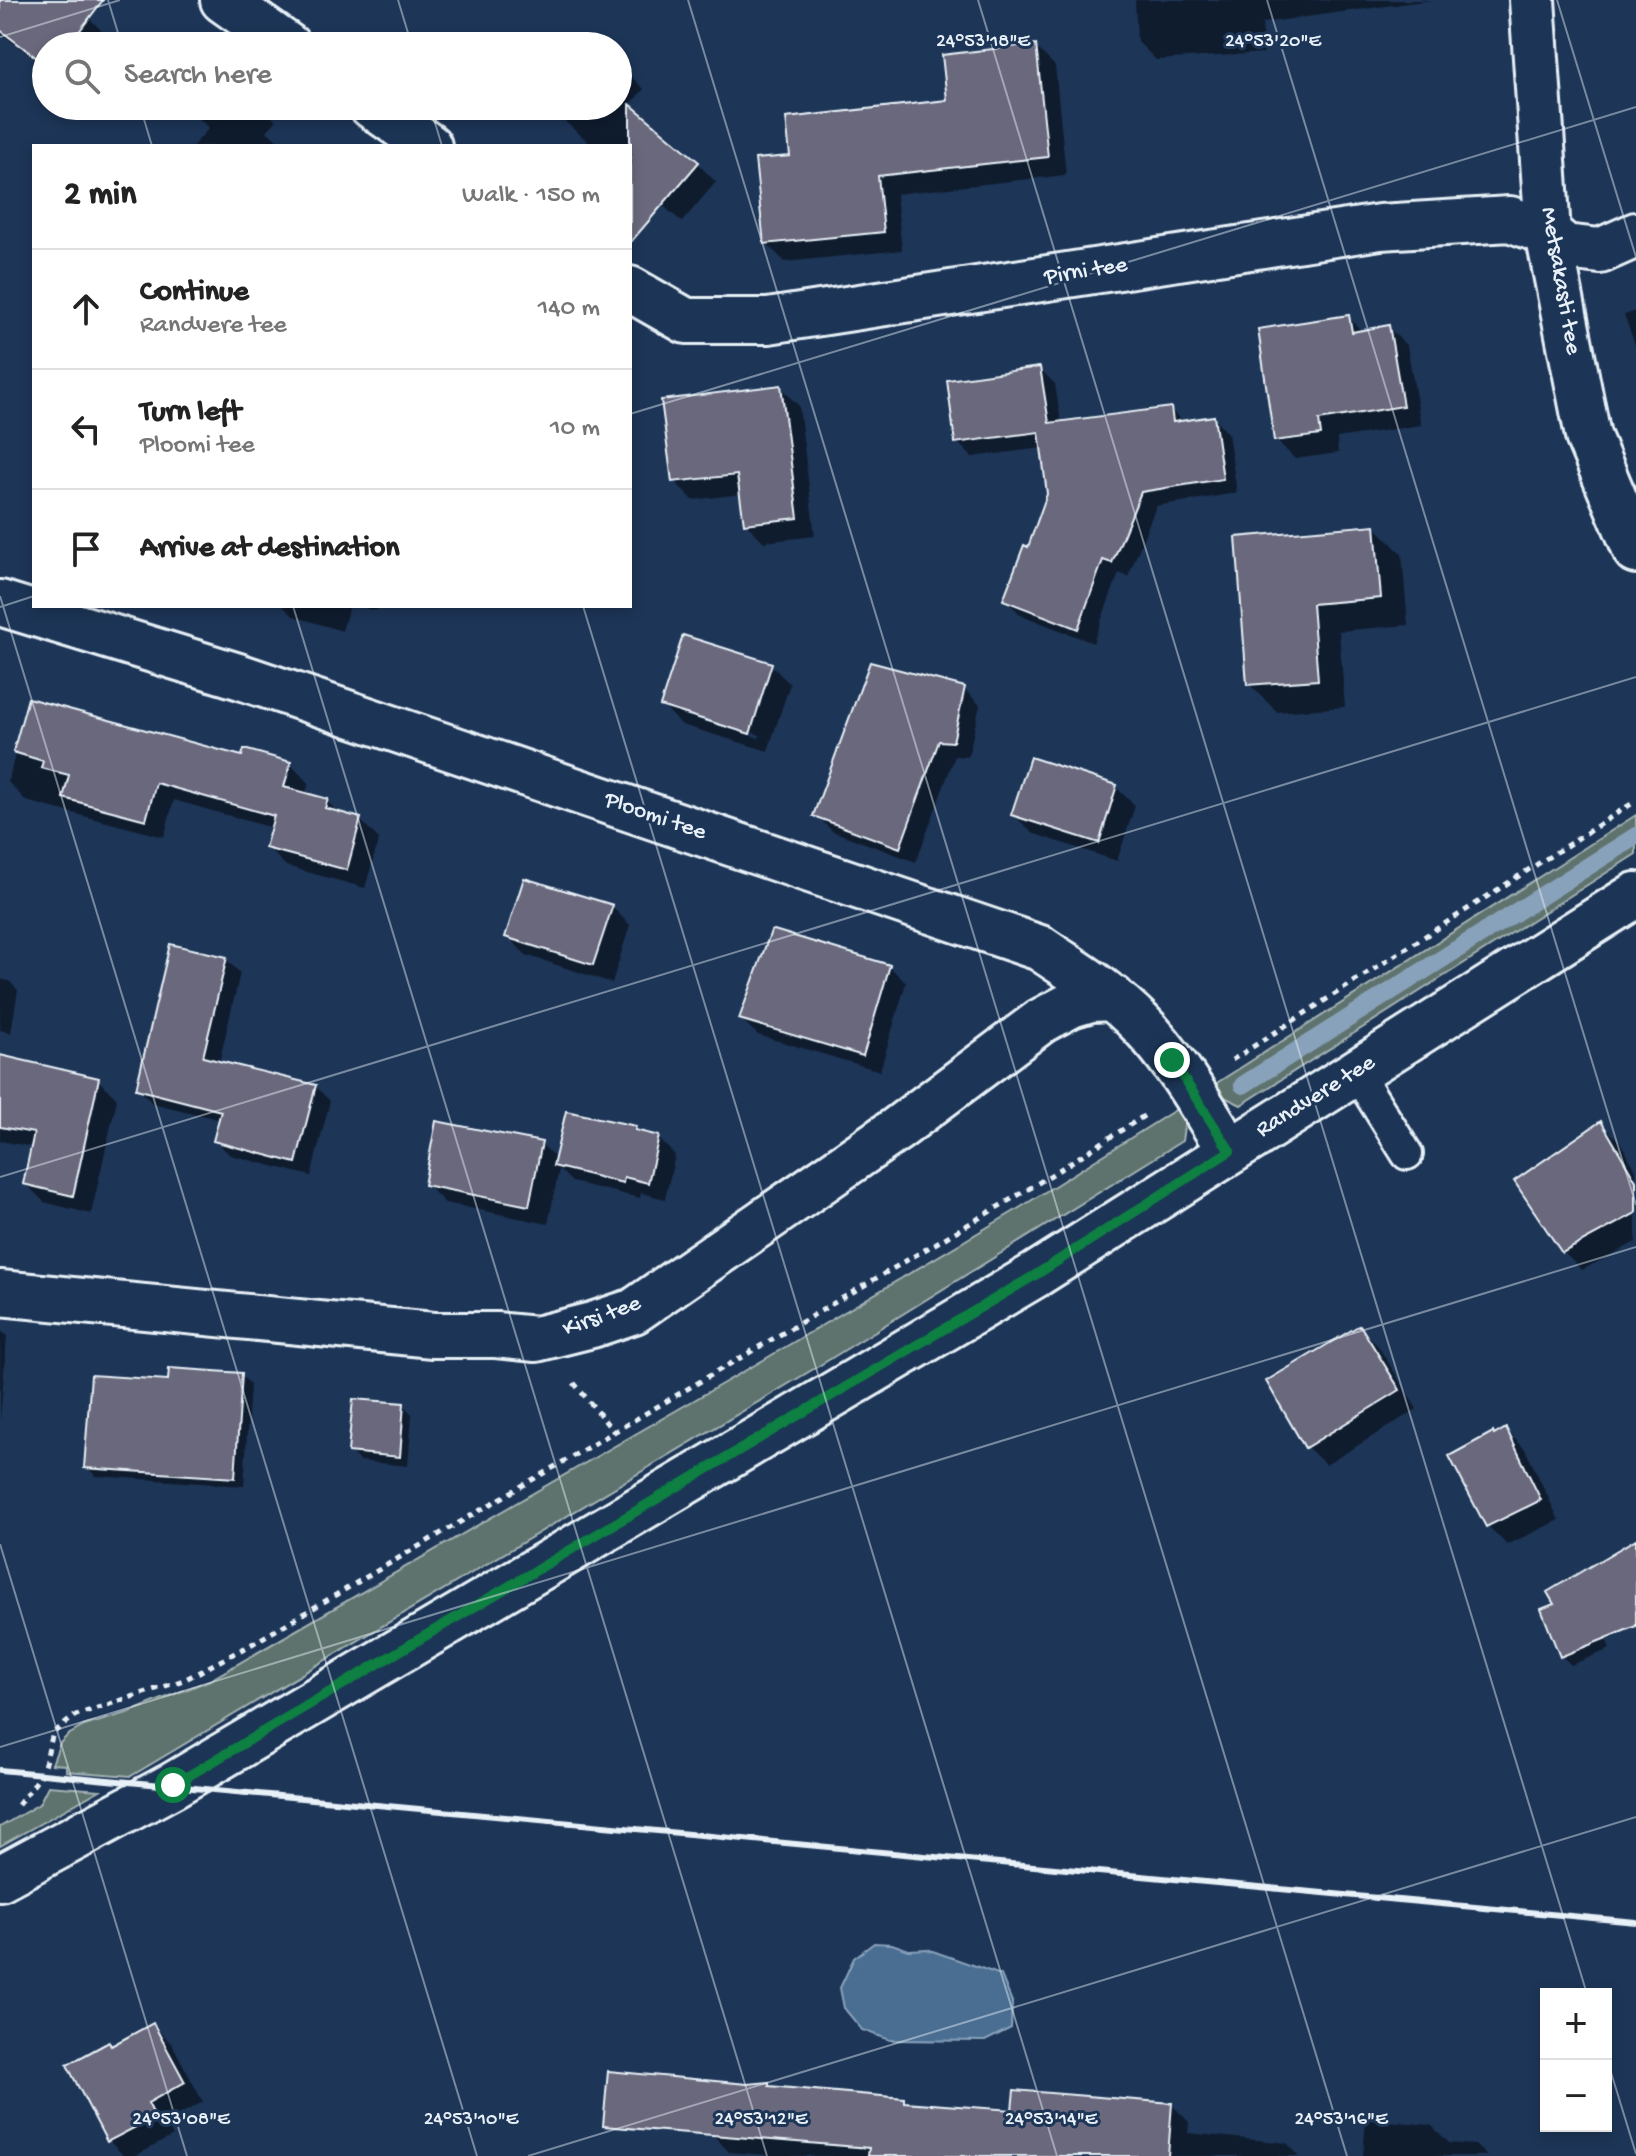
<!DOCTYPE html>
<html lang="en">
<head>
<meta charset="utf-8">
<style>
  body { margin:0; font-family:"Gochi Hand",sans-serif; background:#f6f6f6; color:#222 }
  .controls { position:absolute; right:24px; bottom:24px; display:grid; overflow:hidden; border-radius:0px; box-shadow:0 4px 12px #0003 }
  .controls button { width:72px; height:72px; display:grid; place-items:center; padding:0; border:0; border-bottom:2px solid #e0e0e0; background:#fff; color:#222; font:40px sans-serif }
  .stop { position:absolute; width:24px; height:24px; margin:-18px; border:6px solid #0b8043; border-radius:50%; background:#fff }
  .stop.end { background:#0b8043; border-color:#fff; box-shadow:0 2px 8px #0008 }
  .list { margin:0; padding:0; list-style:none }
  h2 { display:flex; justify-content:space-between; align-items:center; height:104px; margin:0; padding:0 32px; font-size:34px }
  h2 small { font-size:26px; font-weight:400; color:#767676 }
  .list li { display:grid; grid-template-columns:52px 1fr auto; gap:24px; align-items:center; box-sizing:border-box; height:120px; padding:0 32px; border-top:2px solid #e0e0e0 }
  .list b { display:block; font-size:30px; white-space:nowrap }
  .list p { margin:0; font-size:26px; white-space:nowrap; color:#767676 }
  .list em { font-size:26px; font-style:normal; color:#767676 }
  .icon { flex:none; width:44px; height:44px; fill:none; stroke:currentColor; stroke-width:2; stroke-linecap:round; stroke-linejoin:round }
  .map { position:relative; flex:none; width:1636px; height:2156px; overflow:hidden }
  .search { position:absolute; background:#fff; box-shadow:0 4px 12px #0003; left:32px; top:32px; width:600px; height:88px; display:flex; align-items:center; gap:20px; box-sizing:border-box; padding:0 28px; border-radius:44px; color:#767676; font-size:30px }
  .panel { position:absolute; background:#fff; box-shadow:0 4px 12px #0003; left:32px; top:144px; width:600px; height:464px; border-radius:0px }
  .map>svg:first-child { display:block }
  .green { fill:#5e736e; stroke:#a3b2b3; stroke-width:2 }
  .water { fill:#4a6e92; stroke:#89a2bb; stroke-width:2 }
  .shadow { fill:#0007; fill-rule:evenodd }
  .lines { fill:none; stroke-linecap:round; stroke-linejoin:round }
  .stream { stroke:#89a2bb; stroke-width:18 }
  .building { fill:#6a687c; stroke:#e8f1f8; stroke-width:2 }
  .service-casing { stroke:#e8f1f8; stroke-width:36 }
  .minor-casing { stroke:#e8f1f8; stroke-width:50 }
  .tertiary-casing { stroke:#e8f1f8; stroke-width:50 }
  .path { stroke:#e8f1f8; stroke-width:5; stroke-dasharray:6 6; stroke-linecap:butt }
  .service { stroke:#1d3557; stroke-width:30 }
  .minor { stroke:#1d3557; stroke-width:44 }
  .tertiary { stroke:#1d3557; stroke-width:44 }
  .rail { stroke:#e8f1f8; stroke-width:6 }
  .route { stroke:#0b8043; stroke-width:10 }
  .ticks { fill:none; stroke:#e8f1f8; stroke-width:2; stroke-opacity:0.45 }
  .labels { text-anchor:middle; dominant-baseline:central; stroke-width:6; stroke-linejoin:round; paint-order:stroke }
  .street-label { font-size:24px; fill:#e8f1f8; stroke:#1d3557 }
  .ticks-label { font-size:20px; text-anchor:middle; fill:#e8f1f8; stroke:#1d3557; stroke-width:6; stroke-linejoin:round; paint-order:stroke }
</style>
</head>
<body>
<div class="map">
<svg width="1636" height="2156" viewBox="0 0 1636 2156">
  <rect width="100%" height="100%" fill="#1d3557"/>
  <filter id="ink" filterUnits="userSpaceOnUse"><feTurbulence type="fractalNoise" baseFrequency=".0125" numOctaves="2"/><feDisplacementMap in="SourceGraphic" scale="16" xChannelSelector="R" yChannelSelector="G"/><feConvolveMatrix kernelMatrix="1 2 1 2 8 2 1 2 1" color-interpolation-filters="sRGB"/></filter>
  <g filter="url(#ink)">
    <!-- green -->
    <path class="green" d="M 1636,815 L 1636,854 L 1241,1105 L 1218,1094 L 1212,1086 Z
      M 1180,1107 L 1185,1120 L 1182,1141 L 827,1361 L 131,1776 L 66,1771 L 66,1765 L 52,1764 L 60,1743 L 68,1735 L 84,1726 L 130,1712 L 210,1680 L 760,1362 L 1013,1212 Z
      M 48,1786 L 100,1790 L 0,1846 L 0,1827 L 39,1804 Z"/>
    <!-- water -->
    <path class="water" d="M 874,1943 L 892,1944 L 909,1950 L 927,1949 L 1001,1975 L 1012,2002 L 1011,2028 L 985,2041 L 890,2040 L 862,2030 L 844,2008 L 840,1988 L 854,1958 Z"/>
    <!-- shadow -->
    <path class="shadow" d="M 0,0 L 65,0 L 89,18 L 108,37 L 101,46 L 46,46 L 46,67 L 0,33 Z
      M 1135,0 L 1431,0 L 1262,23 L 1264,53 L 1156,60 L 1137,41 Z
      M 586,37 L 596,46 L 578,46 Z
      M 1036,47 L 1055,66 L 1066,175 L 896,194 L 902,250 L 785,262 L 766,243 L 949,102 Z
      M 618,64 L 644,89 L 629,106 L 697,163 L 716,182 L 682,222 L 630,177 L 630,146 L 593,146 L 547,106 L 618,106 Z
      M 186,106 L 262,106 L 276,121 L 267,131 L 283,146 L 193,146 L 209,128 Z
      M 1636,311 L 1636,347 L 1624,315 Z
      M 1348,317 L 1363,332 L 1388,327 L 1407,346 L 1421,425 L 1337,438 L 1338,453 L 1295,459 L 1276,440 Z
      M 1040,369 L 1055,384 L 1061,423 L 1170,409 L 1184,423 L 1213,418 L 1228,433 L 1237,493 L 1156,506 L 1128,577 L 1119,573 L 1093,643 L 1021,615 L 1006,600 L 1029,549 L 1049,494 L 1043,448 L 972,457 L 957,442 Z
      M 780,387 L 799,406 L 815,536 L 764,542 L 745,523 L 742,494 L 693,500 L 674,481 Z
      M 1375,527 L 1402,554 L 1408,625 L 1339,631 L 1345,707 L 1277,712 L 1249,684 L 1238,538 Z
      M 283,606 L 349,606 L 342,631 L 293,616 Z
      M 359,606 L 378,606 L 376,611 Z
      M 771,665 L 790,684 L 768,751 L 682,725 L 663,706 ZM 683,711 L 760,735 L 759,738 L 683,715 Z
      M 964,689 L 980,705 L 968,757 L 955,756 L 916,862 L 832,831 L 816,815 Z
      M 29,700 L 243,758 L 290,764 L 309,783 L 305,795 L 327,801 L 340,815 L 360,820 L 379,839 L 365,888 L 286,866 L 267,847 L 272,828 L 174,800 L 164,837 L 26,801 L 8,782 Z
      M 1116,787 L 1135,806 L 1117,861 L 1032,833 L 1013,814 Z
      M 611,906 L 630,925 L 612,983 L 526,955 L 507,936 Z
      M 226,959 L 240,973 L 219,1063 L 315,1086 L 330,1101 L 311,1176 L 230,1155 L 215,1140 L 221,1120 L 152,1103 L 138,1088 Z
      M 889,966 L 906,983 L 880,1071 L 758,1035 L 741,1019 Z
      M 0,979 L 9,981 L 18,990 L 11,1033 L 0,1030 Z
      M 0,1057 L 98,1080 L 117,1099 L 91,1214 L 44,1202 L 25,1183 L 33,1147 L 0,1141 Z
      M 1601,1123 L 1620,1142 L 1636,1170 L 1636,1242 L 1582,1270 L 1563,1252 Z
      M 635,1128 L 640,1133 L 658,1138 L 675,1155 L 665,1199 L 641,1193 L 640,1198 L 572,1182 L 559,1169 L 548,1224 L 445,1203 L 426,1184 L 541,1144 L 557,1159 Z
      M 1360,1327 L 1378,1346 L 1417,1409 L 1326,1465 L 1307,1447 Z
      M 0,1330 L 7,1336 L 0,1420 Z
      M 241,1375 L 250,1384 L 244,1486 L 96,1476 L 86,1467 L 170,1383 Z
      M 403,1405 L 412,1414 L 408,1466 L 360,1461 L 350,1452 Z
      M 1506,1430 L 1525,1449 L 1559,1520 L 1507,1545 L 1488,1526 L 1451,1457 Z
      M 1636,1541 L 1636,1616 L 1604,1633 L 1610,1649 L 1571,1665 L 1562,1656 L 1557,1605 Z
      M 153,2026 L 172,2044 L 203,2102 L 165,2122 L 173,2136 L 135,2156 L 124,2156 L 109,2141 L 112,2048 Z
      M 768,2084 L 771,2088 L 903,2100 L 907,2105 L 1014,2112 L 1172,2105 L 1189,2122 L 1188,2133 L 1287,2143 L 1299,2156 L 778,2156 L 729,2152 L 712,2134 L 747,2086 Z
      M 1366,2119 L 1431,2125 L 1449,2143 L 1475,2145 L 1487,2156 L 1363,2156 Z"/>
    <g class="lines">
      <!-- stream -->
      <path class="stream" d="M 1243,1085 L 1636,836"/>
    </g>
    <!-- building -->
    <path class="building" d="M 0,0 L 103,0 L 68,46 L 46,46 L 46,65 L 0,30 Z
      M 1036,44 L 1048,157 L 878,176 L 884,232 L 764,244 L 755,159 L 790,156 L 786,118 L 947,100 L 942,55 Z
      M 630,104 L 699,162 L 630,243 Z
      M 1349,315 L 1352,332 L 1389,325 L 1403,406 L 1319,420 L 1321,435 L 1274,441 L 1258,329 Z
      M 1040,367 L 1049,423 L 1171,407 L 1173,422 L 1214,416 L 1223,479 L 1141,492 L 1112,563 L 1103,560 L 1078,629 L 1003,600 L 1024,545 L 1028,547 L 1047,494 L 1039,432 L 955,443 L 947,380 Z
      M 781,385 L 798,518 L 744,524 L 737,475 L 672,482 L 661,400 Z
      M 1375,525 L 1381,598 L 1312,604 L 1318,680 L 1247,685 L 1236,537 Z
      M 683,635 L 772,663 L 750,734 L 660,706 Z
      M 870,662 L 965,687 L 953,742 L 939,741 L 900,848 L 813,816 Z
      M 28,698 L 242,756 L 244,749 L 291,762 L 284,787 L 328,799 L 325,808 L 361,818 L 347,870 L 265,848 L 274,816 L 156,783 L 146,820 L 63,798 L 69,775 L 41,768 L 43,761 L 13,752 Z
      M 1030,757 L 1117,785 L 1099,843 L 1011,815 Z
      M 524,878 L 613,905 L 593,965 L 505,937 Z
      M 774,930 L 890,965 L 863,1056 L 739,1019 L 771,931 Z
      M 170,944 L 227,957 L 203,1057 L 316,1085 L 296,1163 L 213,1141 L 221,1111 L 136,1089 Z
      M 0,1055 L 99,1078 L 73,1196 L 23,1184 L 34,1133 L 0,1127 Z
      M 566,1111 L 636,1126 L 635,1130 L 659,1136 L 648,1183 L 624,1177 L 623,1183 L 553,1166 Z
      M 436,1121 L 542,1142 L 529,1206 L 424,1185 Z
      M 1601,1121 L 1636,1181 L 1636,1213 L 1562,1253 L 1514,1181 Z
      M 1360,1325 L 1400,1390 L 1305,1448 L 1266,1381 Z
      M 169,1368 L 242,1373 L 235,1478 L 84,1468 L 91,1375 L 168,1380 Z
      M 353,1399 L 404,1403 L 400,1457 L 348,1452 Z
      M 1506,1428 L 1541,1500 L 1486,1527 L 1449,1456 L 1493,1432 L 1494,1435 Z
      M 1636,1539 L 1636,1626 L 1560,1657 L 1541,1609 L 1554,1604 L 1547,1592 Z
      M 153,2023 L 185,2082 L 148,2103 L 155,2117 L 107,2142 L 67,2065 L 109,2042 L 111,2046 Z
      M 608,2071 L 747,2084 L 769,2082 L 769,2086 L 904,2098 L 904,2102 L 1012,2110 L 1014,2090 L 1172,2103 L 1168,2156 L 868,2156 L 869,2148 L 603,2126 Z"/>
    <g class="lines">
      <!-- service casing -->
      <g class="service-casing">
        <path id="service" d="M 1356,1072 L 1407,1154"/>
      </g>
      <!-- minor casing -->
      <g class="minor-casing">
        <path id="minor" d="M 223,0 L 288,46
          M 1532,0 L 1548,233 L 1588,436 L 1636,551
          M 372,106 L 429,146
          M 630,289 L 686,321 L 768,321 L 1380,227 L 1510,219 L 1548,233 L 1565,247 L 1600,251 L 1636,235
          M 0,603 L 238,676 L 1040,948 C 1075,972 1111,993 1140,1023 C 1177,1061 1202,1107 1230,1151
          M 0,1293 L 433,1335 L 496,1335 L 536,1339 L 592,1325 L 634,1311 L 897,1129 L 1041,1021 L 1071,1005 L 1091,999 L 1113,998"/>
      </g>
      <!-- tertiary casing -->
      <g class="tertiary-casing">
        <path id="tertiary" d="M 0,1878 L 173,1785 L 1037,1274 L 1636,895"/>
      </g>
      <!-- path -->
      <path class="path" d="M 1232,1060 L 1636,801
        M 574,1383 L 614,1432
        M 18,1805 L 42,1774 L 53,1733 L 76,1715 L 184,1680 L 252,1644 L 1032,1187 L 1147,1114"/>
      <!-- service -->
      <use href="#service" class="service"/>
      <!-- minor -->
      <use href="#minor" class="minor"/>
      <!-- tertiary -->
      <use href="#tertiary" class="tertiary"/>
      <!-- rail -->
      <path class="rail" d="M 0,1770 L 1636,1922"/>
    </g>
  </g>
  <g class="lines" filter="url(#ink)">
    <!-- route -->
    <path class="route" d="M 173,1785 L 1037,1274 L 1230,1151 L 1172,1060"/>
  </g>
  <!-- ticks -->
  <path class="ticks" d="M 108,0 L 122,46M 398,0 L 412,46M 688,0 L 1347,2156M 978,0 L 1587,1994M 1267,0 L 1636,1205M 1557,0 L 1636,257M 0,37 L 120,0M 140,106 L 152,146M 430,106 L 442,146M 630,414 L 1636,107M 0,596 L 477,2156M 293,606 L 767,2156M 583,606 L 1057,2156M 0,607 L 34,596M 0,1177 L 1636,677M 0,1544 L 187,2156M 0,1747 L 1636,1247M 1606,2056 L 1636,2154M 528,2156 L 1636,1817"/>
  <g class="labels">
    <!-- street labels -->
    <g class="street-label">
      <text transform="translate(1086 272) rotate(-9)">Pirni tee</text>
      <text transform="translate(1560 281) rotate(80)">Metsakasti tee</text>
      <text transform="translate(655 817) rotate(19)">Ploomi tee</text>
      <text transform="translate(1316 1097) rotate(-32)">Randvere tee</text>
      <text transform="translate(602 1317) rotate(-20)">Kirsi tee</text>
    </g>
  </g>
  <g class="ticks-label">
    <text x="983" y="46">24°53'18"E</text>
    <text x="1273" y="46">24°53'20"E</text>
    <text x="181" y="2124">24°53'08"E</text>
    <text x="471" y="2124">24°53'10"E</text>
    <text x="761" y="2124">24°53'12"E</text>
    <text x="1051" y="2124">24°53'14"E</text>
    <text x="1341" y="2124">24°53'16"E</text>
  </g>
</svg>
<div class="controls">
<button>+</button>
<button>−</button>
</div>
<div class="stop" style="left:173px;top:1785px"></div>
<div class="stop end" style="left:1172px;top:1060px"></div>
<div class="search"><svg class="icon" aria-label="search" viewBox="0 0 24 24"><circle cx="10" cy="10" r="6"/><path d="M15 15l6 6"/></svg>Search here</div>
<section class="panel">
<h2>2 min<small>Walk · 150 m</small></h2>
<ul class="list">
<li><svg class="icon" aria-label="ahead" viewBox="0 0 24 24"><path d="M12 20V5M6 11l6-6 6 6"/></svg><div><b>Continue</b><p>Randvere tee</p></div><em>140 m</em></li>
<li><svg class="icon" aria-label="left" viewBox="0 0 24 24"><path d="M17 20v-9H6M10 6l-5 5 5 5"/></svg><div><b>Turn left</b><p>Ploomi tee</p></div><em>10 m</em></li>
<li><svg class="icon" aria-label="arrive" viewBox="0 0 24 24"><path d="M6 21V4h12l-3 4 3 4H6"/></svg><div><b>Arrive at destination</b></div></li>
</ul>
</section>
</div>
</body>
</html>
